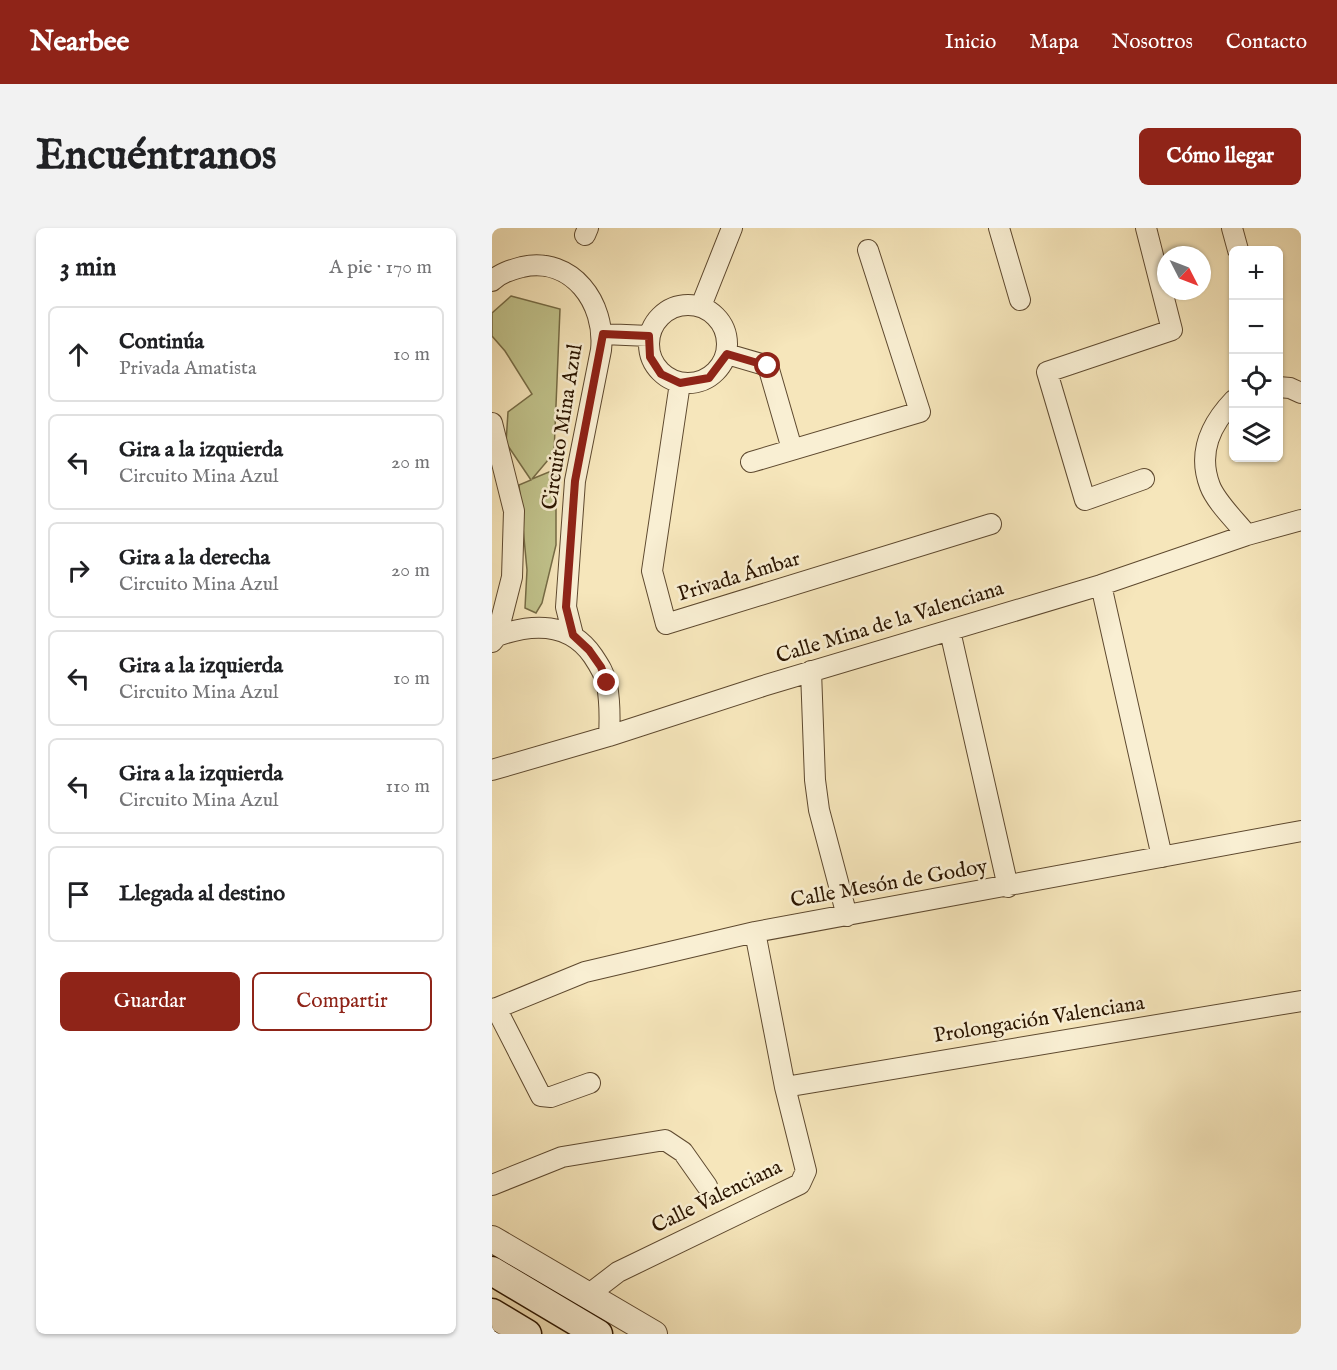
<!DOCTYPE html>
<html lang="es">
<head>
<meta charset="utf-8">
<style>
  body { margin:0; font-family:"IM FELL English",serif; background:#f2f2f2; color:#202124 }
  .controls { position:absolute; right:18px; top:18px; display:grid; overflow:hidden; border-radius:9px; box-shadow:0 2px 4px #0004 }
  .controls button { width:54px; height:54px; display:grid; place-items:center; padding:0; border:0; border-bottom:2px solid #e0e0e0; background:#fff; color:#202124; font:30px sans-serif }
  .compass { position:absolute; left:665px; top:18px; width:54px; height:54px; border-radius:50%; background:#fff; box-shadow:0 2px 4px #0004; rotate:132deg }
  .stop { position:absolute; width:18px; height:18px; margin:-14px; border:4px solid #8f2418; border-radius:50%; background:#fff }
  .stop.end { background:#8f2418; border-color:#fff; box-shadow:0 2px 6px #0008 }
  .list { margin:0; padding:0; list-style:none }
  h2 { display:flex; justify-content:space-between; align-items:center; height:78px; margin:0; padding:0 24px; font-size:26px }
  h2 small { font-size:20px; font-weight:400; color:#757577 }
  .list li { display:grid; grid-template-columns:39px 1fr auto; gap:18px; align-items:center; box-sizing:border-box; height:96px; margin:0 12px 12px; padding:0 12px; border:2px solid #e0e0e0; border-radius:9px }
  .list b { display:block; font-size:22px; white-space:nowrap }
  .list p { margin:0; font-size:20px; white-space:nowrap; color:#757577 }
  .list em { font-size:20px; font-style:normal; color:#757577 }
  .actions { display:flex; gap:12px; padding:18px 24px }
  .actions a { flex:1; padding:14px 0; border:2px solid #8f2418; border-radius:9px; text-align:center; font-size:21px; color:#8f2418 }
  .actions .main { background:#8f2418; color:#fff }
  .icon { flex:none; width:33px; height:33px; fill:none; stroke:currentColor; stroke-width:2; stroke-linecap:round; stroke-linejoin:round }
  .map { position:relative; flex:none; width:809px; height:1106px; overflow:hidden; border-radius:9px }
  header { display:flex; align-items:center; gap:36px; box-sizing:border-box; height:84px; padding:0 30px; background:#8f2418; color:#fff }
  header strong { font-size:28px }
  nav { display:flex; gap:33px; margin-inline-start:auto; font-size:21px }
  .intro { display:flex; align-items:center; justify-content:space-between; box-sizing:border-box; height:144px; padding:0 36px }
  h1 { margin:0; font-size:42px }
  .button { padding:15px 27px; border-radius:9px; background:#8f2418; color:#fff; font-size:21px; font-weight:700 }
  main { display:flex; gap:36px; padding:0 36px }
  aside { flex:1; background:#fff; border-radius:9px; box-shadow:0 2px 4px #0004 }
  .map>svg:first-child { display:block }
  .green { fill:#c1c38c; stroke:#766c46; stroke-width:1.5 }
  .lines { fill:none; stroke-linecap:round; stroke-linejoin:round }
  .minor-casing { stroke:#5e492f; stroke-width:22 }
  .tertiary-casing { stroke:#5e492f; stroke-width:28 }
  .secondary-casing { stroke:#2b1500; stroke-width:31 }
  .minor { stroke:#f9efd3; stroke-width:20 }
  .tertiary { stroke:#f9efd3; stroke-width:26 }
  .secondary { stroke:#f9efd3; stroke-width:28 }
  .route { stroke:#8f2418; stroke-width:8 }
  .labels { text-anchor:middle; dominant-baseline:central; stroke-width:5; stroke-linejoin:round; paint-order:stroke }
  .street-label { font-size:21px; fill:#2b1500; stroke:#f9efd3 }
</style>
</head>
<body>
<header>
<strong>Nearbee</strong>
<nav><a>Inicio</a><a>Mapa</a><a>Nosotros</a><a>Contacto</a></nav>
</header>
<div class="intro"><h1>Encuéntranos</h1><a class="button">Cómo llegar</a></div>
<main>
<aside>
<h2>3 min<small>A pie · 170 m</small></h2>
<ul class="list">
<li><svg class="icon" aria-label="ahead" viewBox="0 0 24 24"><path d="M12 20V5M6 11l6-6 6 6"/></svg><div><b>Continúa</b><p>Privada Amatista</p></div><em>10 m</em></li>
<li><svg class="icon" aria-label="left" viewBox="0 0 24 24"><path d="M17 20v-9H6M10 6l-5 5 5 5"/></svg><div><b>Gira a la izquierda</b><p>Circuito Mina Azul</p></div><em>20 m</em></li>
<li><svg class="icon" aria-label="right" viewBox="0 0 24 24"><path d="M7 20v-9h11M14 6l5 5-5 5"/></svg><div><b>Gira a la derecha</b><p>Circuito Mina Azul</p></div><em>20 m</em></li>
<li><svg class="icon" aria-label="left" viewBox="0 0 24 24"><path d="M17 20v-9H6M10 6l-5 5 5 5"/></svg><div><b>Gira a la izquierda</b><p>Circuito Mina Azul</p></div><em>10 m</em></li>
<li><svg class="icon" aria-label="left" viewBox="0 0 24 24"><path d="M17 20v-9H6M10 6l-5 5 5 5"/></svg><div><b>Gira a la izquierda</b><p>Circuito Mina Azul</p></div><em>110 m</em></li>
<li><svg class="icon" aria-label="arrive" viewBox="0 0 24 24"><path d="M6 21V4h12l-3 4 3 4H6"/></svg><div><b>Llegada al destino</b></div></li>
</ul>
<div class="actions"><a class="main">Guardar</a><a>Compartir</a></div>
</aside>
<div class="map">
<svg width="809" height="1106" viewBox="0 0 809 1106">
  <rect width="100%" height="100%" fill="#f6e6bb"/>
  <filter id="stains"><feTurbulence type="fractalNoise" baseFrequency=".00333" numOctaves="4"/><feColorMatrix values="0 0 0 0 .2 0 0 0 0 .09 0 0 0 0 .02 0 0 0 .5 -.17"/></filter>
  <radialGradient id="worn" r=".72"><stop offset=".6" stop-color="#630" stop-opacity="0"/><stop offset="1" stop-color="#630" stop-opacity=".3"/></radialGradient>
  <!-- green -->
  <path class="green" d="M 19,68 L 68,81 L 62,225 L 40,251 L 64,241 L 64,317 L 50,375 L 44,385 L 33,380 L 35,342 L 27,257 L 39,252 L 14,215 L 16,184 L 40,166 L 13,123 L 0,108 L 0,85 Z"/>
  <g class="lines">
    <!-- minor casing -->
    <g class="minor-casing">
      <path id="minor" d="M 507,0 L 528,72
        M 740,0 L 746,22
        M 93,7 L 96,0
        M 0,53 C 8,45 19,42 30,39 C 80,28 114,75 109,122 L 83,253 L 74,379 L 81,407
        M157 116a39 39 0 1 1 78 0a39 39 0 1 1-78 0Z
        M 209,78 L 240,0
        M 111,106 L 157,108
        M 235,126 L 276,138 L 300,221
        M 188,155 L 160,343 L 174,396 L 499,296
        M 786,159 L 798,160 L 809,165
        M 742,172 C 719,196 705,224 718,258 C 724,274 744,293 755,307
        M 0,195 L 22,283 L 20,349 L 5,408 L 0,414
        M 259,234 L 428,184 L 376,22
        M 652,251 L 593,272 L 555,144 L 680,102 L 654,0
        M 609,357 L 670,629
        M 458,403 L 516,659
        M 5,408 C 41,395 78,394 101,428 C 107,437 113,446 115,457 C 118,474 118,491 117,508
        M 319,443 L 323,552 L 327,582 L 355,688
        M 0,542 L 117,508 L 271,458 L 609,357 L 755,307 L 809,292
        M 4,780 L 49,868 L 59,869 L 98,855
        M 0,782 L 93,744 L 263,704 L 809,603
        M 293,859 L 809,773
        M 0,957 L 70,929 L 173,912 L 191,924 L 215,958
        M 96,1067 L 126,1044 L 308,956 L 314,943 L 293,859 L 263,704"/>
    </g>
    <!-- tertiary casing -->
    <g class="tertiary-casing">
      <path id="tertiary" d="M 0,1011 L 162,1106"/>
    </g>
    <!-- secondary casing -->
    <g class="secondary-casing">
      <path id="secondary" d="M 0,1043 L 106,1106
        M 0,1085 L 35,1106"/>
    </g>
    <!-- minor -->
    <use href="#minor" class="minor"/>
    <!-- tertiary -->
    <use href="#tertiary" class="tertiary"/>
    <!-- secondary -->
    <use href="#secondary" class="secondary"/>
  </g>
  <g class="lines">
    <!-- route -->
    <path class="route" d="M 115,455 L 109,439 L 97,422 L 81,407 L 74,379 L 83,253 L 111,106 L 157,108 L 158,129 L 169,146 L 188,155 L 217,150 L 235,126 L 276,138"/>
  </g>
  <g class="labels">
    <!-- street labels -->
    <g class="street-label">
      <text transform="translate(71 199) rotate(-81)">Circuito Mina Azul</text>
      <text transform="translate(247 349) rotate(-17)">Privada Ámbar</text>
      <text transform="translate(398 395) rotate(-17)">Calle Mina de la Valenciana</text>
      <text transform="translate(397 656) rotate(-10)">Calle Mesón de Godoy</text>
      <text transform="translate(547 792) rotate(-9)">Prolongación Valenciana</text>
      <text transform="translate(225 969) rotate(-26)">Calle Valenciana</text>
    </g>
  </g>
  <rect width="100%" height="100%" filter="url(#stains)"/>
  <rect width="100%" height="100%" fill="url(#worn)"/>
</svg>
<div class="controls">
<button>+</button>
<button>−</button>
<button><svg class="icon" aria-label="locate" viewBox="0 0 24 24"><circle cx="12" cy="12" r="6"/><path d="M12 2v4M12 18v4M2 12h4M18 12h4"/></svg></button>
<button><svg class="icon" aria-label="layers" viewBox="0 0 24 24"><path d="M12 4l9 5-9 5-9-5zM3 14l9 5 9-5"/></svg></button>
</div>
<svg class="compass" viewBox="-18 -18 36 36"><path d="M0-13l5 13h-10z" fill="#e53935"/><path d="M0 13l5-13h-10z" fill="#757577"/></svg>
<div class="stop" style="left:276px;top:138px"></div>
<div class="stop end" style="left:115px;top:455px"></div>
</div>
</main>
</body>
</html>
